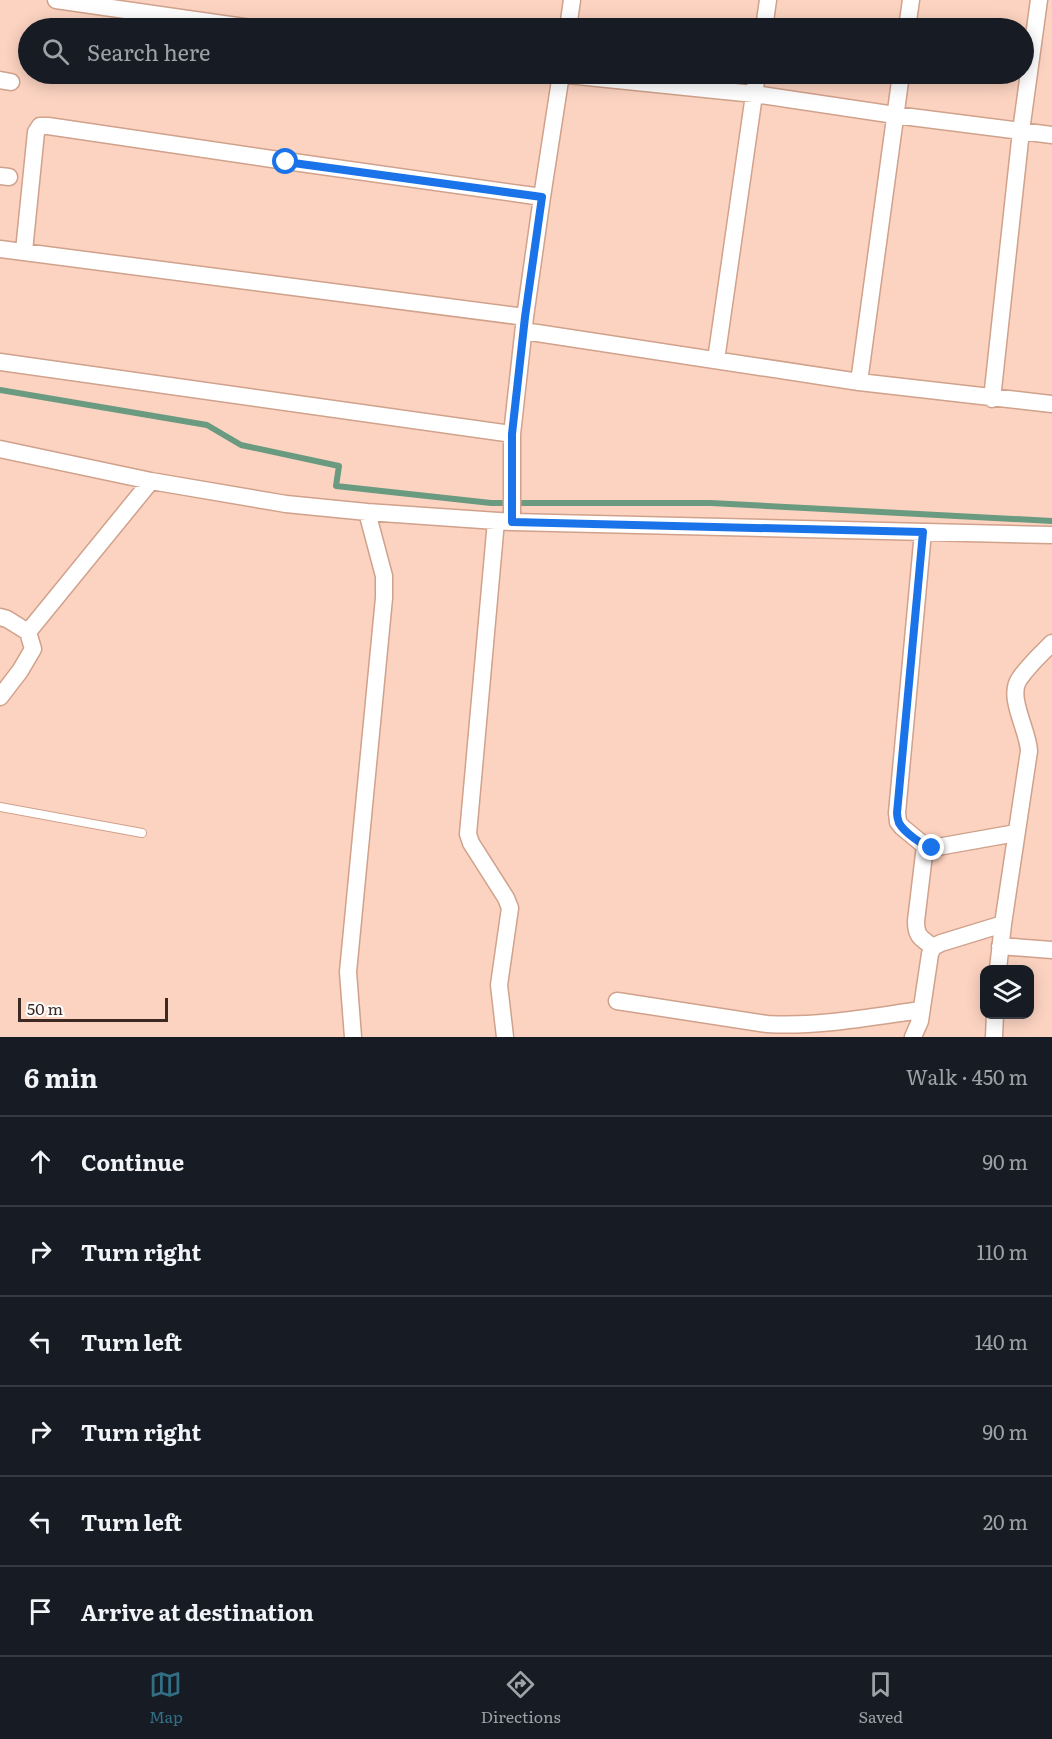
<!DOCTYPE html>
<html lang="en">
<head>
<meta charset="utf-8">
<style>
  body { margin:0; font-family:Literata,serif; background:#242831; color:#f1f3f6 }
  .controls { position:absolute; right:18px; bottom:18px; display:grid; overflow:hidden; border-radius:12px; box-shadow:0 3px 15px #0003 }
  .controls button { width:54px; height:54px; display:grid; place-items:center; padding:0; border:0; border-bottom:2px solid #363941; background:#171b24; color:#f1f3f6; font:30px sans-serif }
  .scale { position:absolute; left:18px; bottom:15px; width:150px; box-sizing:border-box; padding-left:6px; border:3px solid #3c2921; border-top:0; font-size:16px; line-height:21px; white-space:nowrap; color:#3c2921; -webkit-text-stroke:4px #fefefe; paint-order:stroke }
  .stop { position:absolute; width:18px; height:18px; margin:-14px; border:4px solid #1a73e8; border-radius:50%; background:#fff }
  .stop.end { background:#1a73e8; border-color:#fff; box-shadow:0 2px 6px #0008 }
  .list { margin:0; padding:0; list-style:none }
  h2 { display:flex; justify-content:space-between; align-items:center; height:78px; margin:0; padding:0 24px; font-size:26px }
  h2 small { font-size:20px; font-weight:400; color:#9ea1a6 }
  .list li { display:grid; grid-template-columns:39px 1fr auto; gap:18px; align-items:center; box-sizing:border-box; height:90px; padding:0 24px; border-top:2px solid #363941 }
  .list b { display:block; font-size:22px; white-space:nowrap }
  .list em { font-size:20px; font-style:normal; color:#9ea1a6 }
  .icon { flex:none; width:33px; height:33px; fill:none; stroke:currentColor; stroke-width:2; stroke-linecap:round; stroke-linejoin:round }
  .map { position:relative; flex:none; width:1052px; height:1037px; overflow:hidden }
  .search { position:absolute; background:#171b24; box-shadow:0 3px 15px #0003; left:18px; right:18px; top:18px; height:66px; display:flex; align-items:center; gap:15px; box-sizing:border-box; padding:0 21px; border-radius:33px; color:#9ea1a6; font-size:22px }
  .sheet { height:618px; background:#171b24 }
  nav { display:flex; justify-content:space-around; align-items:center; box-sizing:border-box; height:84px; border-top:2px solid #363941; background:#171b24; font-size:16px; color:#9ea1a6 }
  nav a { display:grid; justify-items:center; gap:3px }
  nav .on { color:#326f85 }
  .map>svg:first-child { display:block }
  .lines { fill:none; stroke-linecap:round; stroke-linejoin:round }
  .stream { stroke:#6a9a80; stroke-width:6 }
  .lane-casing { stroke:#d0a18b; stroke-width:10 }
  .street-casing { stroke:#d0a18b; stroke-width:19 }
  .lane { stroke:#fff; stroke-width:8 }
  .street { stroke:#fff; stroke-width:16 }
  .route { stroke:#1a73e8; stroke-width:8 }
</style>
</head>
<body>
<div class="map">
<svg width="1052" height="1037" viewBox="0 0 1052 1037">
  <rect width="100%" height="100%" fill="#fcd3c1"/>
  <g class="lines">
    <!-- stream -->
    <path class="stream" d="M 0,390 L 207,425 L 241,445 L 339,466 L 336,486 L 491,503 L 711,503 L 1052,521"/>
    <!-- lane casing -->
    <g class="lane-casing">
      <path id="lane" d="M 0,807 L 142,833"/>
    </g>
    <!-- street casing -->
    <g class="street-casing">
      <path id="street" d="M 56,0 L 251,28
        M 568,28 L 572,0
        M 764,28 L 768,0
        M 907,28 L 911,0
        M 558,74 L 754,94 L 895,115 L 1052,135
        M 0,80 L 11,82
        M 0,176 L 9,177
        M 0,249 L 525,317
        M 24,251 L 36,132 L 40,126 L 48,126 L 286,161 L 542,197
        M 524,331 L 859,382 L 1052,404
        M 716,360 L 757,74
        M 0,362 L 512,434
        M 859,382 L 901,74
        M 992,399 L 1021,131 L 1039,0
        M 0,449 L 151,481 L 286,504 L 367,512 L 512,522 L 1052,535
        M 496,521 L 468,834 L 471,843 L 506,898 L 510,908 L 499,985 L 505,1037
        M 512,522 L 512,434 L 525,317 L 542,197 L 561,74
        M 923,532 L 897,813 L 898,822 L 902,827 L 925,846 L 932,848 L 1016,833
        M 0,617 L 7,619 L 28,632 L 33,649 L 20,671 L 0,697
        M 28,632 L 151,481
        M 925,846 L 916,921 C 916,937 921,938 933,947
        M 1000,946 L 1052,950
        M 998,969 L 1003,924 L 1029,751 C 1028,729 1006,696 1020,678 C 1029,665 1041,654 1052,643
        M 617,1001 L 767,1024 C 819,1027 870,1017 921,1010
        M 353,1037 L 348,972 L 384,598 L 384,576 L 367,512
        M 913,1037 L 920,1021 L 930,954 L 933,947 L 941,943 L 1003,924
        M 994,1037 L 995,1014"/>
    </g>
    <!-- lane -->
    <use href="#lane" class="lane"/>
    <!-- street -->
    <use href="#street" class="street"/>
  </g>
  <g class="lines">
    <!-- route -->
    <path class="route" d="M 286,162 L 542,197 L 525,317 L 512,434 L 512,522 L 923,532 L 897,813 C 897,816 898,820 899,823 C 904,832 923,846 932,848"/>
  </g>
</svg>
<div class="controls">
<button><svg class="icon" aria-label="layers" viewBox="0 0 24 24"><path d="M12 4l9 5-9 5-9-5zM3 14l9 5 9-5"/></svg></button>
</div>
<div class="scale">50 m</div>
<div class="stop" style="left:286px;top:162px"></div>
<div class="stop end" style="left:932px;top:848px"></div>
<div class="search"><svg class="icon" aria-label="search" viewBox="0 0 24 24"><circle cx="10" cy="10" r="6"/><path d="M15 15l6 6"/></svg>Search here</div>
</div>
<section class="sheet">
<h2>6 min<small>Walk · 450 m</small></h2>
<ul class="list">
<li><svg class="icon" aria-label="ahead" viewBox="0 0 24 24"><path d="M12 20V5M6 11l6-6 6 6"/></svg><div><b>Continue</b></div><em>90 m</em></li>
<li><svg class="icon" aria-label="right" viewBox="0 0 24 24"><path d="M7 20v-9h11M14 6l5 5-5 5"/></svg><div><b>Turn right</b></div><em>110 m</em></li>
<li><svg class="icon" aria-label="left" viewBox="0 0 24 24"><path d="M17 20v-9H6M10 6l-5 5 5 5"/></svg><div><b>Turn left</b></div><em>140 m</em></li>
<li><svg class="icon" aria-label="right" viewBox="0 0 24 24"><path d="M7 20v-9h11M14 6l5 5-5 5"/></svg><div><b>Turn right</b></div><em>90 m</em></li>
<li><svg class="icon" aria-label="left" viewBox="0 0 24 24"><path d="M17 20v-9H6M10 6l-5 5 5 5"/></svg><div><b>Turn left</b></div><em>20 m</em></li>
<li><svg class="icon" aria-label="arrive" viewBox="0 0 24 24"><path d="M6 21V4h12l-3 4 3 4H6"/></svg><div><b>Arrive at destination</b></div></li>
</ul>
</section>
<nav>
<a class="on"><svg class="icon" aria-label="map" viewBox="0 0 24 24"><path d="M3 6l6-2 6 2 6-2v14l-6 2-6-2-6 2zM9 4v14M15 6v14"/></svg>Map</a>
<a><svg class="icon" aria-label="directions" viewBox="0 0 24 24"><path d="M12 3l9 9-9 9-9-9zM9 14v-3h6M13 9l2 2-2 2"/></svg>Directions</a>
<a><svg class="icon" aria-label="saved" viewBox="0 0 24 24"><path d="M7 4h10v16l-5-4-5 4z"/></svg>Saved</a>
</nav>
</body>
</html>
